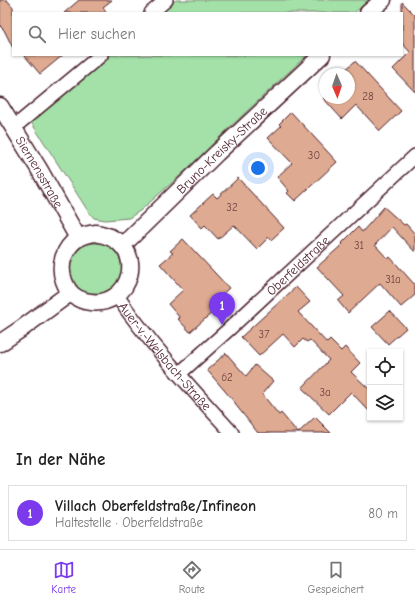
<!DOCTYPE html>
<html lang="de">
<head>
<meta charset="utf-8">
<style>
  body { margin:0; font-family:"Comic Neue",sans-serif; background:#f6f6f6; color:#222 }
  .controls { position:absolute; right:12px; bottom:12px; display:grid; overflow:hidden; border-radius:0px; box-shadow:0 1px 3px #0004 }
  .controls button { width:36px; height:36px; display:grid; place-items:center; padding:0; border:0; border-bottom:1px solid #e0e0e0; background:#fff; color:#222; font:20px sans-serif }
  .compass { position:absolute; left:319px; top:68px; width:36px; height:36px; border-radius:50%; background:#fff; box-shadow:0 1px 3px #0004; rotate:178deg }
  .you { position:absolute; left:258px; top:168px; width:14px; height:14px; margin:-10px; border:3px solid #fff; border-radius:50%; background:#1a73e8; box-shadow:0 0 0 6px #1a73e833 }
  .badge { display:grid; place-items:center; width:26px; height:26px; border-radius:50%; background:#7c3aed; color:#fff; font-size:13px; font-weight:700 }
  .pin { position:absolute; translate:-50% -33px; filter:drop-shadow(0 1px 2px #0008) }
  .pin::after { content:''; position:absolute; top:21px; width:14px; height:12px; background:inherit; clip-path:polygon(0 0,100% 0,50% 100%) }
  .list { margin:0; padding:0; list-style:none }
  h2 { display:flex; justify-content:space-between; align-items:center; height:52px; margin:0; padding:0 16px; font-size:17px }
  h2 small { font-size:13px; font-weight:400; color:#767676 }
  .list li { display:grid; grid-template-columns:26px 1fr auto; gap:12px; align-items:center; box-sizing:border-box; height:56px; margin:0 8px 8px; padding:0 8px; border:1px solid #e0e0e0; border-radius:0px }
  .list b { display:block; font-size:15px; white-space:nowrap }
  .list p { margin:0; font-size:13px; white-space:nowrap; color:#767676 }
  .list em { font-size:13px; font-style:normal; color:#767676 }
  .icon { flex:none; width:22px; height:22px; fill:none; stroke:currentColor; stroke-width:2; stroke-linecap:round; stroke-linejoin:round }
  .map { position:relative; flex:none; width:415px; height:433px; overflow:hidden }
  .search { position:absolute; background:#fff; box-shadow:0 1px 3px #0004; left:12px; right:12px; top:12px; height:44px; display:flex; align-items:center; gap:10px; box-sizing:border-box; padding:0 14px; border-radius:0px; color:#767676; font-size:15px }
  .sheet { height:116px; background:#fff }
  nav { display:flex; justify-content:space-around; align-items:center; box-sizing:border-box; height:56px; border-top:1px solid #e0e0e0; background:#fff; font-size:11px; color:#767676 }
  nav a { display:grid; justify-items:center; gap:2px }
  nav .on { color:#7c3aed }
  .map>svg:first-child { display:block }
  .green { fill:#a3e1a8; stroke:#76806a }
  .building { fill:#deaa91; stroke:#4a1f2b }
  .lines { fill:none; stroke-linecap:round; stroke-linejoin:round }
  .minor-casing { stroke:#4a1f2b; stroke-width:16 }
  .tertiary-casing { stroke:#4a1f2b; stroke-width:19 }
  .minor { stroke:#fff; stroke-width:13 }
  .tertiary { stroke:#fff; stroke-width:16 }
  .labels { text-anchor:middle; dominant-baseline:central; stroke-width:3.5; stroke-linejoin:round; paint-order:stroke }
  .number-label { font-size:11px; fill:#6f4244 }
  .street-label { font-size:13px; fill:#4a1f2b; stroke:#fff }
</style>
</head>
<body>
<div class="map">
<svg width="415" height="433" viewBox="0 0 415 433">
  <rect width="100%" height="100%" fill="#fff"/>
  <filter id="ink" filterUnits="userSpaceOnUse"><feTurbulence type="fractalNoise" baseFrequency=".025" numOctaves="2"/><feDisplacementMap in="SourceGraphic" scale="8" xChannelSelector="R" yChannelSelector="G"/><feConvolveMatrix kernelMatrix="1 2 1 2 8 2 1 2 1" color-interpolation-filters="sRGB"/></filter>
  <g filter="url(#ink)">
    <!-- green -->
    <path class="green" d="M 176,0 L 369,0 L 354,13 L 161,13 Z
      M 111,55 L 307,55 L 228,129 L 183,173 L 141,210 L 129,218 L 105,220 L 94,218 L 88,211 L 31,122 Z
      M70 269a26 26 0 1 1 52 0a26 26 0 1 1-52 0Z"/>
    <!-- building -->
    <path class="building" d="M 0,0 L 7,0 L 13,7 L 13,48 L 4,30 L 0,26 Z
      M 79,0 L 112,0 L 103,7 L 107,13 L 64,13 Z
      M 402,2 L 415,15 L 415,92 L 393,69 L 410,52 L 402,43 Z
      M 24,55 L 63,55 L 40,74 Z
      M 355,61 L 401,111 L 380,131 L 356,105 L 342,119 L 323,98 L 349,98 L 349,74 L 341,74 Z
      M 291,112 L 337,162 L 295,201 L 287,193 L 289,191 L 277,177 L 292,163 L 268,138 L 281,126 L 279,124 Z
      M 238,178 L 284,228 L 271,240 L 269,237 L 257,249 L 234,225 L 218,239 L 205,225 L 202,228 L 190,215 L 213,194 L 217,198 Z
      M 384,207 L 404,225 L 406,224 L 415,234 L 415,252 L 392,227 L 375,245 L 388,259 L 390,257 L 415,285 L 415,295 L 401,307 L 380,283 L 348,313 L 338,301 L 344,296 L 317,267 L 343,244 L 342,243 L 358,227 L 362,232 Z
      M 183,239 L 229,288 L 208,307 L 213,312 L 190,332 L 178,319 L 180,318 L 168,304 L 183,290 L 160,264 L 173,253 L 170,251 Z
      M 296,287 L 310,302 L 298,312 L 327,343 L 330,340 L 341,351 L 345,347 L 360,363 L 351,372 L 370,390 L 370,412 L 351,392 L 329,414 L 302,388 L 329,360 L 310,340 L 307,342 L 303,339 L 295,347 L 283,334 L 259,356 L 241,337 Z
      M 390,311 L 406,328 L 388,344 L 372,327 Z
      M 226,353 L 246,376 L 255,365 L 273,381 L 262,394 L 279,415 L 281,413 L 298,433 L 258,433 L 235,404 L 236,404 L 207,370 Z
      M 315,417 L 331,433 L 298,433 Z"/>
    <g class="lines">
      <!-- minor casing -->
      <g class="minor-casing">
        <g id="minor">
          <path d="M 151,13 L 166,0"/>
          <path d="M 13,128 L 101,55"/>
          <path id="s1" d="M 117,296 C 151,345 192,389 232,433"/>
          <path id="s2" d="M 179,374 L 228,330 L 415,156"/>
        </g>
      </g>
      <!-- tertiary casing -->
      <g class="tertiary-casing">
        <g id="tertiary">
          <path d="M 368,13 L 383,0"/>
          <path id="s3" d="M 0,106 L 39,169 L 78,238"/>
          <path d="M 95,233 C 153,241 132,313 85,301 C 74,298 68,292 64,281 C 58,265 64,248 78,238 C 83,235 90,234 95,233 Z"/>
          <path id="s4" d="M 123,245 L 217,153 L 322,55"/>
          <path d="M 0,343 L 21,329 L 70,293"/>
        </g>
      </g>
      <!-- minor -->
      <use href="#minor" class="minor"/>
      <!-- tertiary -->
      <use href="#tertiary" class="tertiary"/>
    </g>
  </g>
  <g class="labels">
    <!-- number labels -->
    <g class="number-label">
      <text x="368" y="96">28</text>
      <text x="314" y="155">30</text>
      <text x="232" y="207">32</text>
      <text x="359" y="245">31</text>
      <text x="393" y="279">31a</text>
      <text x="264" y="334">37</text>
      <text x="227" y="377">62</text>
      <text x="325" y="392">3a</text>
    </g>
    <!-- street labels -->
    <g class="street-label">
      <text stroke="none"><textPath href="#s4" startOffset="137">Bruno-Kreisky-Straße</textPath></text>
      <text stroke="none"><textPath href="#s3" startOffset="77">Siemensstraße</textPath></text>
      <text stroke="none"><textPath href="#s2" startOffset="161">Oberfeldstraße</textPath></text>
      <text stroke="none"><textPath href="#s1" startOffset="77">Auer-v.-Welsbach-Straße</textPath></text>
    </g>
  </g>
</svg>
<div class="controls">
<button><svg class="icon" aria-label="locate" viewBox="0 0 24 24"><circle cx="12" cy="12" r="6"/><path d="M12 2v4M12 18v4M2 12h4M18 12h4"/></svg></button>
<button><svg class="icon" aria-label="layers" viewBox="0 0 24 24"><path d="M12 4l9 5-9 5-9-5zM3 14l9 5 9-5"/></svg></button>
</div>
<svg class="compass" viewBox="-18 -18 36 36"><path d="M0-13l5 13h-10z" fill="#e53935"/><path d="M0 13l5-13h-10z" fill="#767676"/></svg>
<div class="you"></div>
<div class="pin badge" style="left:222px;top:325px">1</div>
<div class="search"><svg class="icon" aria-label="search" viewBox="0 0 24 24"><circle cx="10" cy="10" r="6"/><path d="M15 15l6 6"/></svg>Hier suchen</div>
</div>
<section class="sheet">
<h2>In der Nähe<small></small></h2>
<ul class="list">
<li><span class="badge">1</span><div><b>Villach Oberfeldstraße/Infineon</b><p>Haltestelle · Oberfeldstraße</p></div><em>80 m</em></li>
</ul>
</section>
<nav>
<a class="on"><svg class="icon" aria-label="map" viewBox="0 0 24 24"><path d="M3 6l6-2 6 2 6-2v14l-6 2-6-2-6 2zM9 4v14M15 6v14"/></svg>Karte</a>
<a><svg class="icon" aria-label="directions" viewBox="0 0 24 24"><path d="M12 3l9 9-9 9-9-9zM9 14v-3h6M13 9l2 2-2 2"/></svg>Route</a>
<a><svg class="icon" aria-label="saved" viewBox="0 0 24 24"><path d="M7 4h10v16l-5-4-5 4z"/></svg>Gespeichert</a>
</nav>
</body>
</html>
